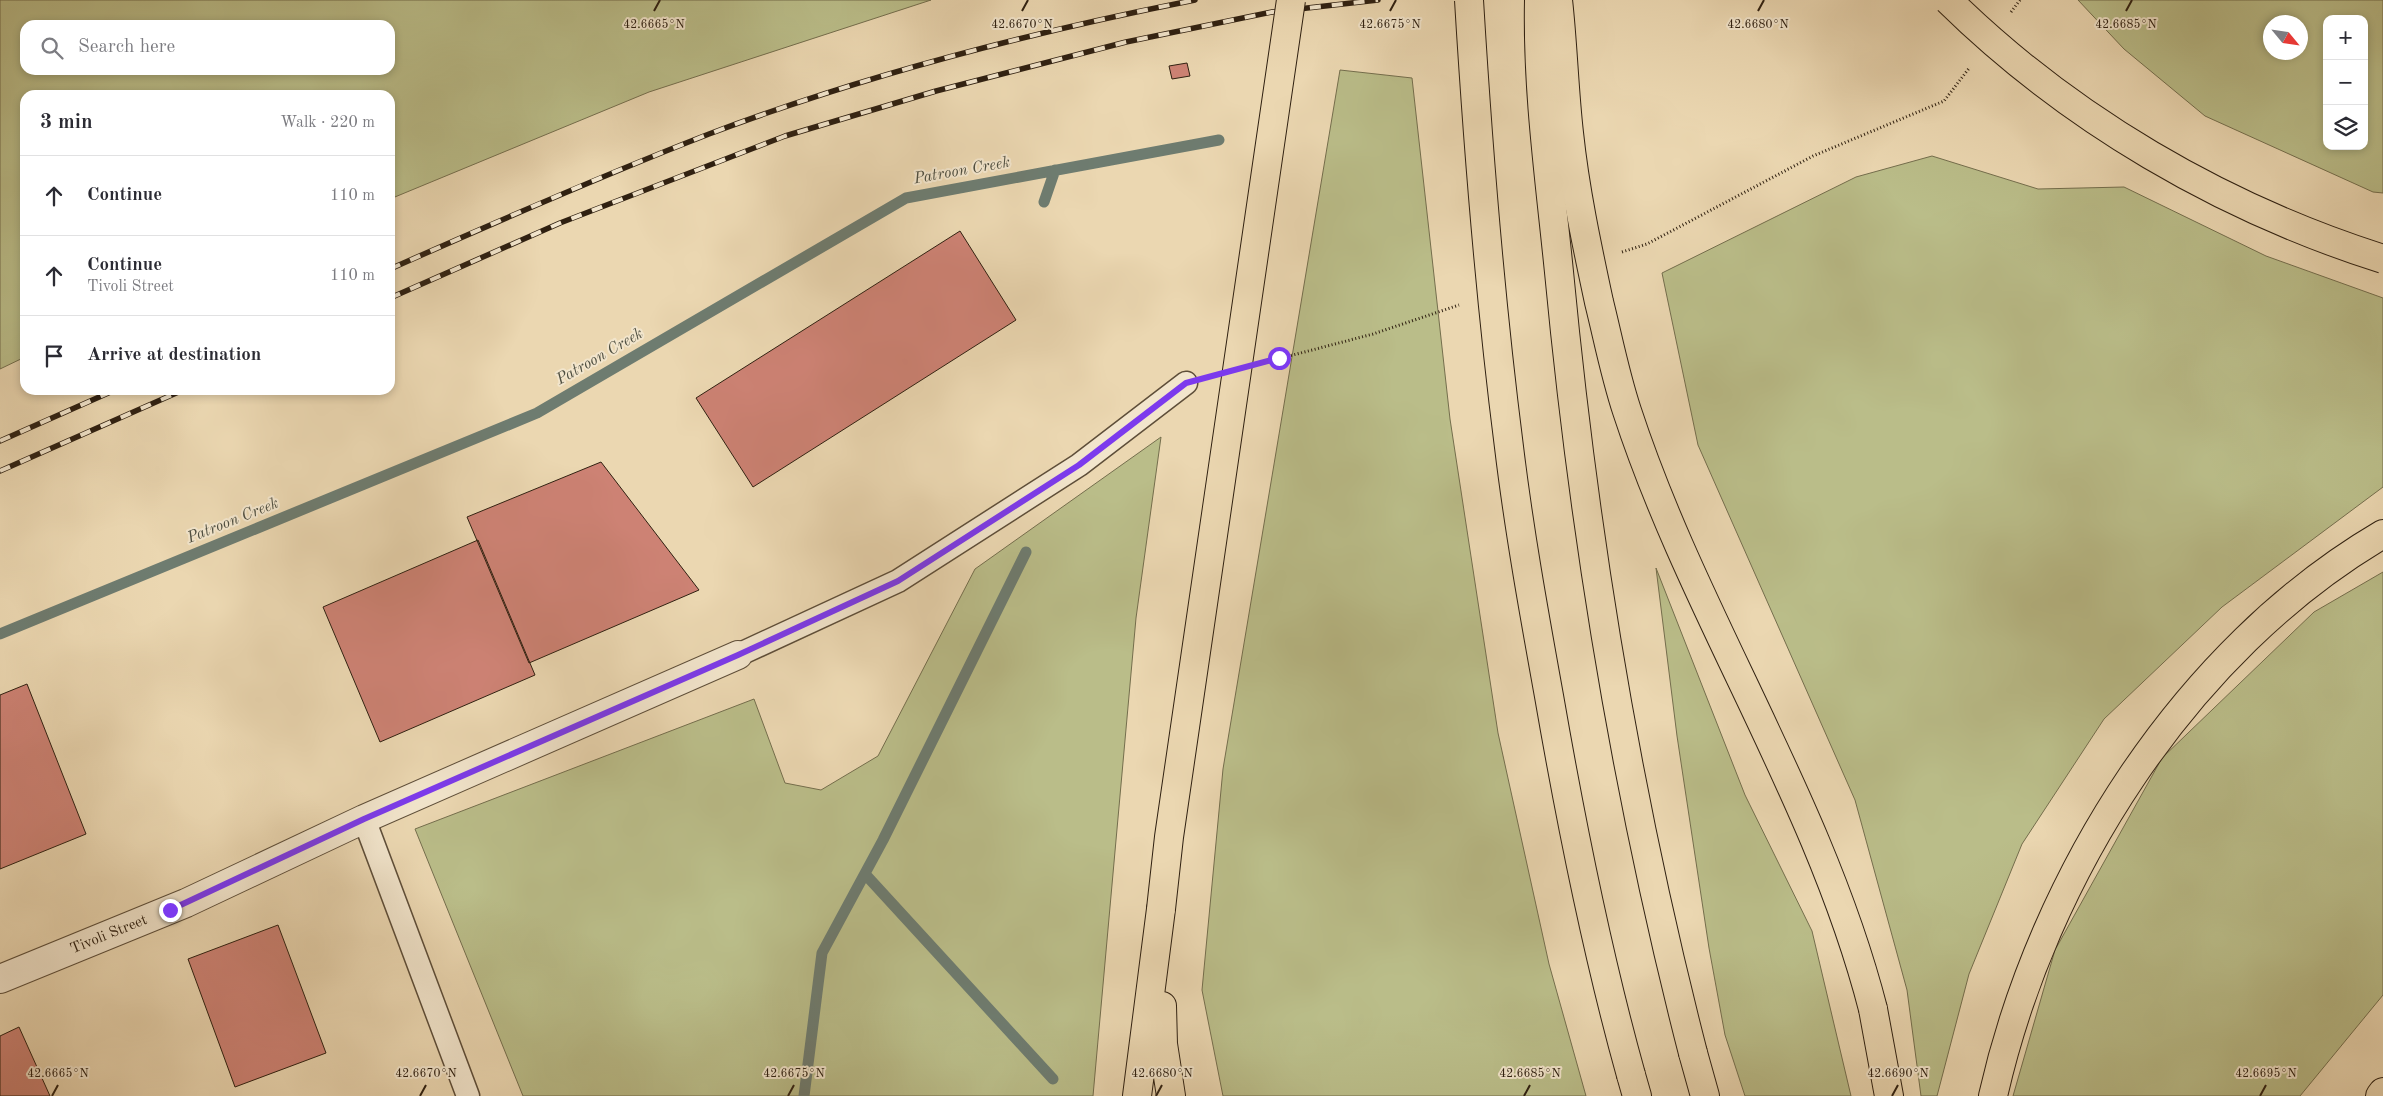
<!DOCTYPE html>
<html lang="en">
<head>
<meta charset="utf-8">
<style>
  body { margin:0; font-family:"Old Standard TT",serif; background:#f7f7f7; color:#2b2b33 }
  .controls { position:absolute; right:15px; top:15px; display:grid; overflow:hidden; border-radius:10px; box-shadow:0 2px 8px #0003 }
  .controls button { width:45px; height:45px; display:grid; place-items:center; padding:0; border:0; border-bottom:1px solid #e1e1e2; background:#fff; color:#2b2b33; font:25px sans-serif }
  .compass { position:absolute; left:2263px; top:15px; width:45px; height:45px; border-radius:50%; background:#fff; box-shadow:0 2px 8px #0003; rotate:119deg }
  .stop { position:absolute; width:15px; height:15px; margin:-11px; border:4px solid #7c3aed; border-radius:50%; background:#fff }
  .stop.end { background:#7c3aed; border-color:#fff; box-shadow:0 1px 5px #0008 }
  .list { margin:0; padding:0; list-style:none }
  h2 { display:flex; justify-content:space-between; align-items:center; height:65px; margin:0; padding:0 20px; font-size:21px }
  h2 small { font-size:16px; font-weight:400; color:#7c7c81 }
  .list li { display:grid; grid-template-columns:32px 1fr auto; gap:15px; align-items:center; box-sizing:border-box; height:80px; padding:0 20px; border-top:1px solid #e1e1e2 }
  .list b { display:block; font-size:19px; white-space:nowrap }
  .list p { margin:0; font-size:16px; white-space:nowrap; color:#7c7c81 }
  .list em { font-size:16px; font-style:normal; color:#7c7c81 }
  .icon { flex:none; width:28px; height:28px; fill:none; stroke:currentColor; stroke-width:2; stroke-linecap:round; stroke-linejoin:round }
  .map { position:relative; flex:none; width:2383px; height:1096px; overflow:hidden }
  .search { position:absolute; background:#fff; box-shadow:0 2px 8px #0003; left:20px; top:20px; width:375px; height:55px; display:flex; align-items:center; gap:12px; box-sizing:border-box; padding:0 18px; border-radius:15px; color:#7c7c81; font-size:19px }
  .panel { position:absolute; background:#fff; box-shadow:0 2px 8px #0003; left:20px; top:90px; width:375px; height:305px; border-radius:15px }
  .map>svg:first-child { display:block }
  .green { fill:#babd89; stroke:#746e4d; fill-rule:evenodd }
  .lines { fill:none; stroke-linecap:round; stroke-linejoin:round }
  .stream { stroke:#6e7c70; stroke-width:11 }
  .building { fill:#cd8274; stroke:#2f2011 }
  .service-casing { stroke:#5e4e39; stroke-width:25 }
  .minor-casing { stroke:#5e4e39; stroke-width:30 }
  .primary-casing { stroke:#2f2011; stroke-width:30 }
  .motorway-casing { stroke:#2f2011; stroke-width:30 }
  .path { stroke:#2f2011; stroke-width:3; stroke-dasharray:1 2.5; stroke-linecap:butt }
  .service { stroke:#f2e5cc; stroke-width:22 }
  .minor { stroke:#f2e5cc; stroke-width:28 }
  .primary { stroke:#ebd7b1; stroke-width:28 }
  .motorway { stroke:#ebd7b1; stroke-width:28 }
  .rail-casing { stroke:#2f2011; stroke-width:5.5 }
  .rail { stroke:#f2e5cc; stroke-width:4; stroke-dasharray:11; stroke-linecap:butt }
  .primary-bridge-casing { stroke:#2f2011; stroke-width:30; stroke-linecap:butt }
  .motorway-bridge-casing { stroke:#2f2011; stroke-width:30; stroke-linecap:butt }
  .primary-bridge { stroke:#ebd7b1; stroke-width:28 }
  .motorway-bridge { stroke:#ebd7b1; stroke-width:28 }
  .route { stroke:#7c3aed; stroke-width:6 }
  .ticks { fill:none; stroke:#2f2011; stroke-width:2 }
  .labels { text-anchor:middle; dominant-baseline:central; stroke-width:4; stroke-linejoin:round; paint-order:stroke }
  .street-label { font-size:15px; fill:#2f2011; stroke:#f2e5cc }
  .water-label { font-size:16px; font-style:italic; fill:#4e4e40; stroke:#f2e5cc }
  .ticks-label { font-size:12px; text-anchor:middle; fill:#2f2011; stroke:#f2e5cc; stroke-width:4; stroke-linejoin:round; paint-order:stroke }
</style>
</head>
<body>
<div class="map">
<svg width="2383" height="1096" viewBox="0 0 2383 1096">
  <rect width="100%" height="100%" fill="#ebd7b1"/>
  <filter id="stains"><feTurbulence type="fractalNoise" baseFrequency=".004" numOctaves="4"/><feColorMatrix values="0 0 0 0 .2 0 0 0 0 .09 0 0 0 0 .02 0 0 0 .5 -.17"/></filter>
  <radialGradient id="worn" r=".72"><stop offset=".6" stop-color="#630" stop-opacity="0"/><stop offset="1" stop-color="#630" stop-opacity=".3"/></radialGradient>
  <!-- green -->
  <path class="green" d="M 0,0 L 931,0 L 649,92 L 390,199 L 390,95 L 25,95 L 25,357 L 0,369 ZM 25,25 L 390,25 L 390,70 L 25,70 Z
    M 2078,0 L 2383,0 L 2383,193 L 2373,192 L 2205,116 L 2124,49 ZM 2327,19 L 2364,19 L 2364,146 L 2327,146 ZM 2270,22 L 2300,22 L 2300,52 L 2270,52 Z
    M 1340,70 L 1412,78 L 1450,419 L 1498,733 L 1549,964 L 1586,1096 L 1223,1096 L 1202,990 L 1223,769 Z
    M 1932,156 L 2038,189 L 2124,187 L 2266,256 L 2383,298 L 2383,487 L 2222,607 L 2104,719 L 2022,844 L 1969,974 L 1937,1096 L 1921,1096 L 1907,990 L 1855,800 L 1698,445 L 1662,273 L 1856,177 Z
    M 1161,437 L 1136,618 L 1093,1096 L 523,1096 L 415,829 L 754,699 L 785,783 L 821,790 L 878,756 L 975,569 Z
    M 1656,568 L 1745,795 L 1812,931 L 1851,1096 L 1745,1096 L 1725,1035 L 1709,948 L 1677,736 Z
    M 2383,572 L 2383,995 L 2300,1096 L 2013,1096 L 2055,950 L 2162,758 L 2314,612 Z"/>
  <g class="lines">
    <!-- stream -->
    <path class="stream" d="M 1044,202 L 1055,170
      M 0,634 L 537,413 L 906,198 L 1219,140
      M 865,874 L 1053,1079
      M 804,1096 L 822,953 L 883,840 L 1026,552"/>
  </g>
  <!-- building -->
  <path class="building" d="M 1187,63 L 1190,76 L 1172,79 L 1169,66 Z
    M 960,231 L 1016,320 L 753,487 L 696,398 Z
    M 601,462 L 699,590 L 529,663 L 467,517 Z
    M 478,540 L 535,675 L 380,742 L 323,607 Z
    M 27,684 L 86,834 L 0,869 L 0,695 Z
    M 278,925 L 326,1053 L 235,1087 L 188,959 Z
    M 19,1027 L 50,1096 L 0,1096 L 0,1036 Z"/>
  <g class="lines">
    <!-- service casing -->
    <g class="service-casing">
      <path id="service" d="M 738,655 L 898,581 L 1079,465 L 1186,383
        M 364,819 L 468,1096"/>
    </g>
    <!-- minor casing -->
    <g class="minor-casing">
      <path id="minor" d="M 0,979 L 186,903 L 364,819 L 738,655"/>
    </g>
    <!-- primary casing -->
    <g class="primary-casing">
      <path id="primary" d="M 1693,1053 L 1705,1096
        M 1631,1075 L 1637,1096"/>
    </g>
    <!-- motorway casing -->
    <g class="motorway-casing">
      <path id="motorway" d="M 1162,1006 L 1163,1044 L 1171,1096
        M 1873,1009 L 1889,1096
        M 1137,1096 L 1161,909
        M 1993,1096 C 2043,875 2185,650 2383,534
        M 2380,1096 L 2383,1092"/>
    </g>
    <!-- path -->
    <path class="path" d="M 2011,12 L 2020,0
      M 1622,252 L 1647,244 L 1813,156 L 1944,101 L 1970,67
      M 1274,360 L 1373,334 L 1459,305"/>
    <!-- service -->
    <use href="#service" class="service"/>
    <!-- minor -->
    <use href="#minor" class="minor"/>
    <!-- primary -->
    <use href="#primary" class="primary"/>
    <!-- motorway -->
    <use href="#motorway" class="motorway"/>
    <!-- rail casing -->
    <g class="rail-casing">
      <path id="rail" d="M 390,269 C 496,222 601,176 709,134 C 865,75 1032,32 1195,0
        M 390,298 L 560,223 L 785,136 L 936,91 L 1126,42 L 1272,12 L 1378,0
        M 0,441 L 115,390
        M 0,471 L 183,390"/>
    </g>
    <!-- rail -->
    <use href="#rail" class="rail"/>
    <!-- primary-bridge casing -->
    <g class="primary-bridge-casing">
      <path id="primary-bridge" d="M 1469,0 C 1478,149 1490,299 1509,447 C 1519,530 1534,613 1549,696 C 1571,823 1596,950 1631,1075
        M 1539,0 C 1537,91 1550,182 1559,272 C 1584,535 1627,797 1693,1053"/>
    </g>
    <!-- motorway-bridge casing -->
    <g class="motorway-bridge-casing">
      <path id="motorway-bridge" d="M 1558,0 C 1563,44 1564,89 1569,133 C 1575,190 1587,246 1599,302 C 1608,338 1615,375 1627,411 C 1694,616 1819,799 1873,1009
        M 1948,0 C 2069,119 2222,208 2383,259
        M 1161,909 L 1169,837 L 1291,0"/>
    </g>
    <!-- primary-bridge -->
    <use href="#primary-bridge" class="primary-bridge"/>
    <!-- motorway-bridge -->
    <use href="#motorway-bridge" class="motorway-bridge"/>
  </g>
  <g class="lines">
    <!-- route -->
    <path class="route" d="M 170,910 L 364,819 L 738,655 L 898,581 L 1079,465 L 1186,383 L 1279,358"/>
  </g>
  <!-- ticks -->
  <path class="ticks" d="M 654,11 L 660,0M 1022,11 L 1028,0M 1390,11 L 1396,0M 1758,11 L 1764,0M 2126,11 L 2132,0M 52,1096 L 58,1085M 420,1096 L 426,1085M 788,1096 L 794,1085M 1156,1096 L 1162,1085M 1524,1096 L 1530,1085M 1892,1096 L 1898,1085M 2260,1096 L 2266,1085"/>
  <g class="labels">
    <!-- street labels -->
    <g class="street-label">
      <text transform="translate(109 935) rotate(-22)">Tivoli Street</text>
    </g>
    <!-- water labels -->
    <g class="water-label">
      <text transform="translate(962 171) rotate(-10)">Patroon Creek</text>
      <text transform="translate(600 357) rotate(-30)">Patroon Creek</text>
      <text transform="translate(233 521) rotate(-22)">Patroon Creek</text>
    </g>
  </g>
  <g class="ticks-label">
    <text x="654" y="28">42.6665°N</text>
    <text x="1022" y="28">42.6670°N</text>
    <text x="1390" y="28">42.6675°N</text>
    <text x="1758" y="28">42.6680°N</text>
    <text x="2126" y="28">42.6685°N</text>
    <text x="58" y="1077">42.6665°N</text>
    <text x="426" y="1077">42.6670°N</text>
    <text x="794" y="1077">42.6675°N</text>
    <text x="1162" y="1077">42.6680°N</text>
    <text x="1530" y="1077">42.6685°N</text>
    <text x="1898" y="1077">42.6690°N</text>
    <text x="2266" y="1077">42.6695°N</text>
  </g>
  <rect width="100%" height="100%" filter="url(#stains)"/>
  <rect width="100%" height="100%" fill="url(#worn)"/>
</svg>
<div class="controls">
<button>+</button>
<button>−</button>
<button><svg class="icon" aria-label="layers" viewBox="0 0 24 24"><path d="M12 4l9 5-9 5-9-5zM3 14l9 5 9-5"/></svg></button>
</div>
<svg class="compass" viewBox="-18 -18 36 36"><path d="M0-13l5 13h-10z" fill="#e53935"/><path d="M0 13l5-13h-10z" fill="#7c7c81"/></svg>
<div class="stop" style="left:1279px;top:358px"></div>
<div class="stop end" style="left:170px;top:910px"></div>
<div class="search"><svg class="icon" aria-label="search" viewBox="0 0 24 24"><circle cx="10" cy="10" r="6"/><path d="M15 15l6 6"/></svg>Search here</div>
<section class="panel">
<h2>3 min<small>Walk · 220 m</small></h2>
<ul class="list">
<li><svg class="icon" aria-label="ahead" viewBox="0 0 24 24"><path d="M12 20V5M6 11l6-6 6 6"/></svg><div><b>Continue</b></div><em>110 m</em></li>
<li><svg class="icon" aria-label="ahead" viewBox="0 0 24 24"><path d="M12 20V5M6 11l6-6 6 6"/></svg><div><b>Continue</b><p>Tivoli Street</p></div><em>110 m</em></li>
<li><svg class="icon" aria-label="arrive" viewBox="0 0 24 24"><path d="M6 21V4h12l-3 4 3 4H6"/></svg><div><b>Arrive at destination</b></div></li>
</ul>
</section>
</div>
</body>
</html>
